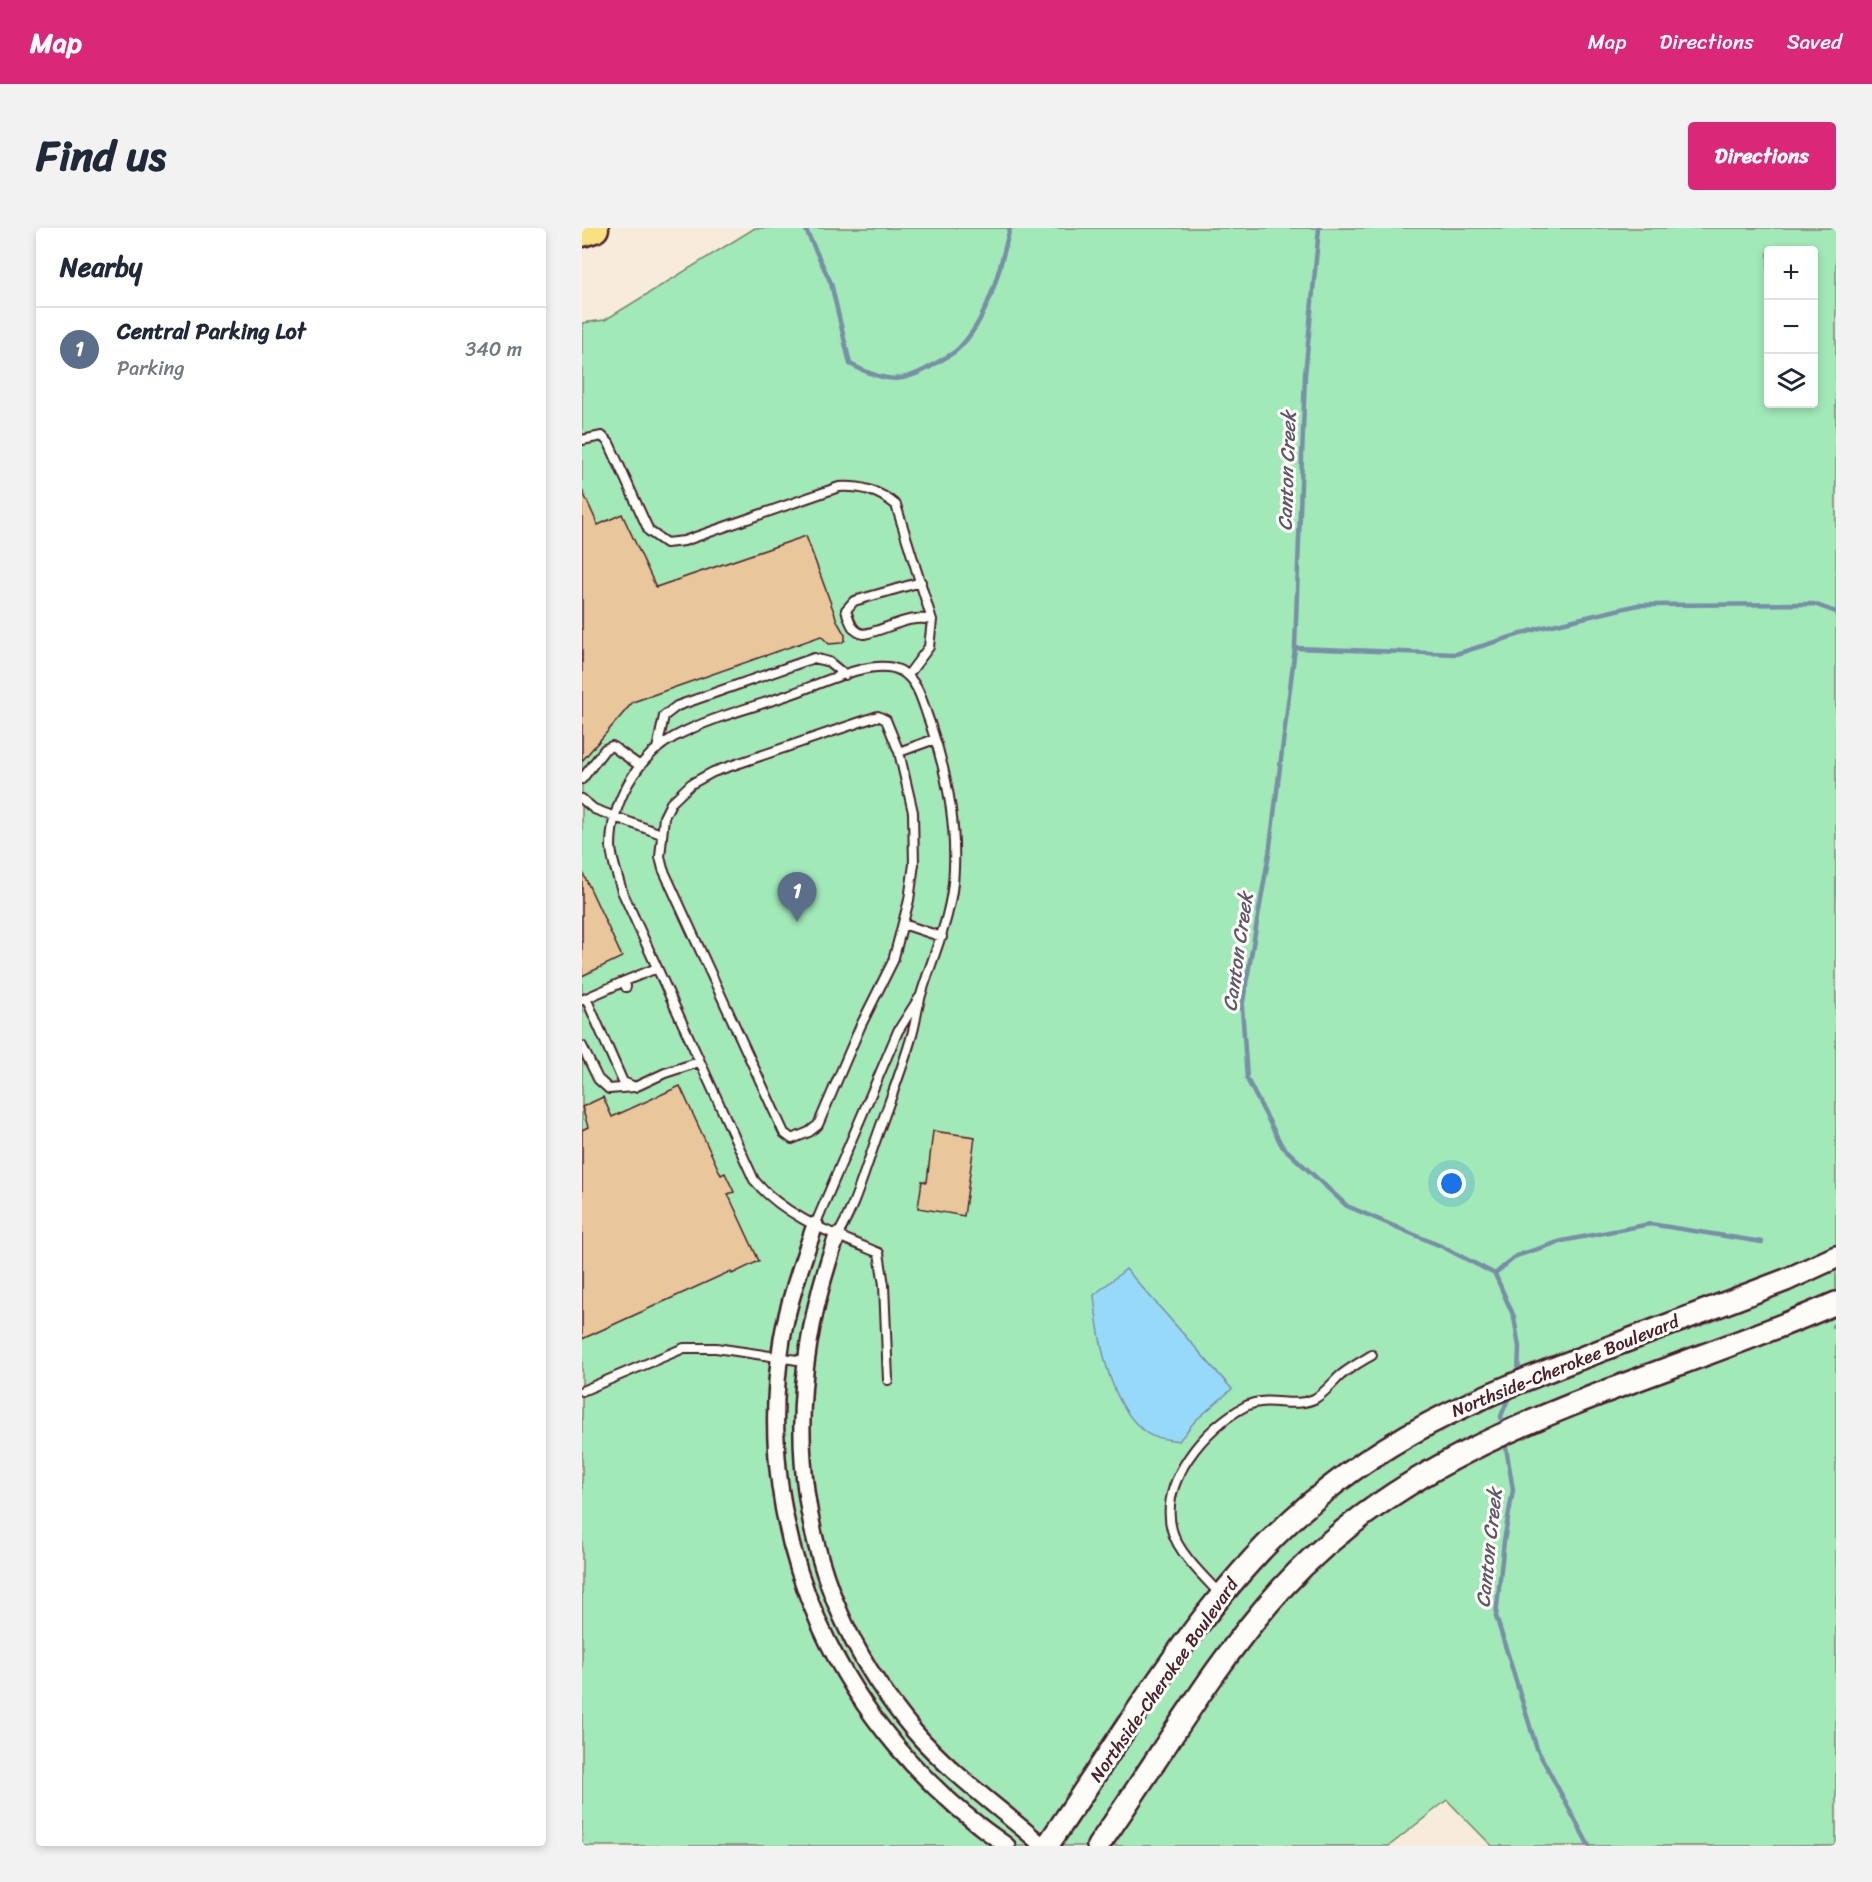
<!DOCTYPE html>
<html lang="en">
<head>
<meta charset="utf-8">
<style>
  body { margin:0; font-family:Sriracha,sans-serif; background:#f2f2f3; color:#1f2937 }
  .controls { position:absolute; right:18px; top:18px; display:grid; overflow:hidden; border-radius:6px; box-shadow:0 3px 9px #0003 }
  .controls button { width:54px; height:54px; display:grid; place-items:center; padding:0; border:0; border-bottom:2px solid #e0e1e3; background:#fff; color:#1f2937; font:30px sans-serif }
  .you { position:absolute; left:870px; top:956px; width:21px; height:21px; margin:-15px; border:4px solid #fff; border-radius:50%; background:#1a73e8; box-shadow:0 0 0 9px #1a73e833 }
  .badge { display:grid; place-items:center; width:39px; height:39px; border-radius:50%; background:#db2777; color:#fff; font-size:20px; font-weight:700 }
  .pin { position:absolute; translate:-50% -50px; filter:drop-shadow(0 2px 3px #0008) }
  .pin::after { content:''; position:absolute; top:32px; width:21px; height:18px; background:inherit; clip-path:polygon(0 0,100% 0,50% 100%) }
  .list { margin:0; padding:0; list-style:none }
  h2 { display:flex; justify-content:space-between; align-items:center; height:78px; margin:0; padding:0 24px; font-size:26px }
  h2 small { font-size:20px; font-weight:400; color:#747a83 }
  .list li { display:grid; grid-template-columns:39px 1fr auto; gap:18px; align-items:center; box-sizing:border-box; height:84px; padding:0 24px; border-top:2px solid #e0e1e3 }
  .list b { display:block; font-size:22px; white-space:nowrap }
  .list p { margin:0; font-size:20px; white-space:nowrap; color:#747a83 }
  .list em { font-size:20px; font-style:normal; color:#747a83 }
  .icon { flex:none; width:33px; height:33px; fill:none; stroke:currentColor; stroke-width:2; stroke-linecap:round; stroke-linejoin:round }
  .map { position:relative; flex:none; width:1254px; height:1618px; overflow:hidden; border-radius:6px }
  header { display:flex; align-items:center; gap:36px; box-sizing:border-box; height:84px; padding:0 30px; background:#db2777; color:#fff }
  header strong { font-size:28px }
  nav { display:flex; gap:33px; margin-inline-start:auto; font-size:21px }
  .intro { display:flex; align-items:center; justify-content:space-between; box-sizing:border-box; height:144px; padding:0 36px }
  h1 { margin:0; font-size:42px }
  .button { padding:15px 27px; border-radius:6px; background:#db2777; color:#fff; font-size:21px; font-weight:700 }
  main { display:flex; gap:36px; padding:0 36px }
  aside { flex:1; background:#fff; border-radius:6px; box-shadow:0 3px 9px #0003 }
  .map>svg:first-child { display:block }
  .green { fill:#a1e9b7; stroke:#768471; stroke-width:1.5; fill-rule:evenodd }
  .water { fill:#97d9f9; stroke:#788fa7; stroke-width:1.5 }
  .lines { fill:none; stroke-linecap:round; stroke-linejoin:round }
  .stream { stroke:#788fa7; stroke-width:4.5 }
  .building { fill:#eac69b; stroke:#4a1f2b; stroke-width:1.5 }
  .lane-casing { stroke:#4a1f2b; stroke-width:12 }
  .street-casing { stroke:#4a1f2b; stroke-width:20 }
  .secondary-casing { stroke:#4a1f2b; stroke-width:26 }
  .highway-casing { stroke:#4a1f2b; stroke-width:33 }
  .lane { stroke:#fdfcf7; stroke-width:8 }
  .street { stroke:#fdfcf7; stroke-width:15 }
  .secondary { stroke:#fdfcf7; stroke-width:21 }
  .highway { stroke:#fae180; stroke-width:28 }
  .labels { text-anchor:middle; dominant-baseline:central; stroke-width:6; stroke-linejoin:round; paint-order:stroke }
  .street-label { font-size:18px; fill:#4a1f2b; stroke:#fdfcf7 }
  .water-label { font-size:20px; font-style:italic; fill:#615769; stroke:#fdfcf7 }
</style>
</head>
<body>
<header>
<strong>Map</strong>
<nav><a>Map</a><a>Directions</a><a>Saved</a></nav>
</header>
<div class="intro"><h1>Find us</h1><a class="button">Directions</a></div>
<main>
<aside>
<h2>Nearby<small></small></h2>
<ul class="list">
<li><span class="badge" style="background:#5c6f8a">1</span><div><b>Central Parking Lot</b><p>Parking</p></div><em>340 m</em></li>
</ul>
</aside>
<div class="map">
<svg width="1254" height="1618" viewBox="0 0 1254 1618">
  <rect width="100%" height="100%" fill="#f7ecdb"/>
  <filter id="ink" filterUnits="userSpaceOnUse"><feTurbulence type="fractalNoise" baseFrequency=".0167" numOctaves="2"/><feDisplacementMap in="SourceGraphic" scale="12" xChannelSelector="R" yChannelSelector="G"/><feConvolveMatrix kernelMatrix="1 2 1 2 8 2 1 2 1" color-interpolation-filters="sRGB"/></filter>
  <g filter="url(#ink)">
    <!-- green -->
    <path class="green" d="M 173,0 L 1254,0 L 1254,1618 L 910,1618 L 865,1572 L 807,1618 L 0,1618 L 0,95 L 23,92 ZM 1186,22 L 1232,22 L 1232,176 L 1186,176 Z"/>
    <!-- water -->
    <path class="water" d="M 544,1041 L 650,1161 L 613,1193 L 597,1213 C 588,1211 573,1211 566,1206 C 527,1179 516,1110 512,1067 Z"/>
    <g class="lines">
      <!-- stream -->
      <path class="stream" d="M 223,0 L 249,55 L 268,136 C 303,154 319,157 353,136 C 360,131 370,127 376,121 C 407,91 418,40 428,0
        M 737,0 L 723,147 L 713,420 L 687,626 L 660,779 L 665,851 L 700,918 L 765,978 L 861,1019 L 913,1046 L 932,1089 L 937,1119 L 936,1148
        M 713,420 L 874,426 L 958,400 L 1056,377 L 1232,376 L 1254,384
        M 913,1046 L 934,1028 L 980,1013 L 1068,996 L 1180,1014
        M 1251,1098 L 1254,1098
        M 921,1199 L 919,1188 L 929,1164
        M 923,1213 L 931,1262 L 922,1313 L 914,1388 L 955,1521 L 1007,1618"/>
    </g>
    <!-- building -->
    <path class="building" d="M 0,262 L 16,297 L 40,286 L 74,359 L 224,308 L 256,395 L 263,407 L 263,412 L 259,415 L 247,416 L 239,408 L 51,474 L 0,533 Z
      M 0,643 L 40,729 L 0,748 Z
      M 98,858 L 139,947 L 143,945 L 152,964 L 146,966 L 177,1033 L 150,1046 L 149,1043 L 0,1111 L 0,902 L 6,899 L 0,879 L 21,869 L 30,889 Z
      M 351,903 L 393,909 L 382,988 L 336,980 L 340,953 L 345,954 Z"/>
    <g class="lines">
      <!-- lane casing -->
      <g class="lane-casing">
        <path id="lane" d="M 0,212 L 20,208 L 27,215 L 67,303 L 84,315 L 102,313 L 257,259 C 279,258 296,262 314,277 L 350,392 L 347,419 L 326,447
          M 339,354 L 272,373 L 264,382 C 268,394 270,404 282,406 C 305,402 326,386 350,392
          M 75,521 L 82,488 L 95,478 L 232,430 L 247,434 L 263,447
          M 317,524 L 304,492 L 296,488 L 131,544 L 109,556 L 89,575 L 82,589 L 78,629 L 81,641 L 202,905 L 210,911 L 227,904 L 236,897 L 279,797 L 311,733 L 327,672 L 332,636 L 331,584 L 317,524 L 353,511
          M 0,551 L 23,521 L 30,518 L 58,538
          M 0,571 L 12,581 L 79,606
          M 321,696 L 360,709
          M 44,759 L 43,753 L 75,740
          M 4,770 L 41,854 L 53,859 L 83,845 L 117,834
          M 0,772 L 43,753
          M 0,818 L 16,851 L 27,861 L 52,859
          M 233,997 L 316,803 L 337,770
          M 255,1008 C 271,982 280,951 290,923 C 303,884 319,846 330,807 C 334,794 335,780 339,767 C 352,724 371,686 372,640 C 374,590 364,542 348,495 C 341,477 337,453 319,443 C 294,428 238,456 212,465 C 173,479 129,489 92,509 C 54,530 29,575 29,619 C 30,634 36,649 40,663 L 172,952 C 204,990 252,1006 297,1025 L 302,1057 L 306,1152
          M 0,1163 L 102,1120 L 134,1120 L 222,1133
          M 639,1367 C 623,1350 596,1325 590,1302 C 577,1254 623,1199 664,1178 C 685,1167 711,1181 732,1171 C 742,1166 751,1154 759,1147 C 769,1139 780,1133 790,1127"/>
      </g>
      <!-- street casing -->
      <g class="street-casing">
        <path id="street" d="M 233,997 C 220,1035 207,1072 200,1111 C 168,1313 258,1503 425,1618
          M 255,1008 C 193,1182 210,1358 332,1503 C 370,1547 418,1580 461,1618"/>
      </g>
      <!-- secondary casing -->
      <g class="secondary-casing">
        <path id="secondary" d="M 465,1618 C 537,1514 604,1396 694,1307 C 791,1210 897,1168 1023,1121 C 1083,1098 1144,1075 1204,1052 L 1254,1029
          M 516,1618 C 577,1532 630,1437 701,1359 C 848,1199 1063,1159 1254,1075"/>
      </g>
      <!-- highway casing -->
      <g class="highway-casing">
        <path id="highway" d="M 0,4 L 12,0"/>
      </g>
      <!-- lane -->
      <use href="#lane" class="lane"/>
      <!-- street -->
      <use href="#street" class="street"/>
      <!-- secondary -->
      <use href="#secondary" class="secondary"/>
      <!-- highway -->
      <use href="#highway" class="highway"/>
    </g>
  </g>
  <g class="labels">
    <!-- street labels -->
    <g class="street-label">
      <text transform="translate(983 1138) rotate(-22)">Northside-Cherokee Boulevard</text>
      <text transform="translate(582 1452) rotate(-55)">Northside-Cherokee Boulevard</text>
    </g>
    <!-- water labels -->
    <g class="water-label">
      <text transform="translate(705 243) rotate(-88)">Canton Creek</text>
      <text transform="translate(656 724) rotate(-82)">Canton Creek</text>
      <text transform="translate(907 1320) rotate(-84)">Canton Creek</text>
    </g>
  </g>
</svg>
<div class="controls">
<button>+</button>
<button>−</button>
<button><svg class="icon" aria-label="layers" viewBox="0 0 24 24"><path d="M12 4l9 5-9 5-9-5zM3 14l9 5 9-5"/></svg></button>
</div>
<div class="you"></div>
<div class="pin badge" style="left:215px;top:694px;background:#5c6f8a">1</div>
</div>
</main>
</body>
</html>
